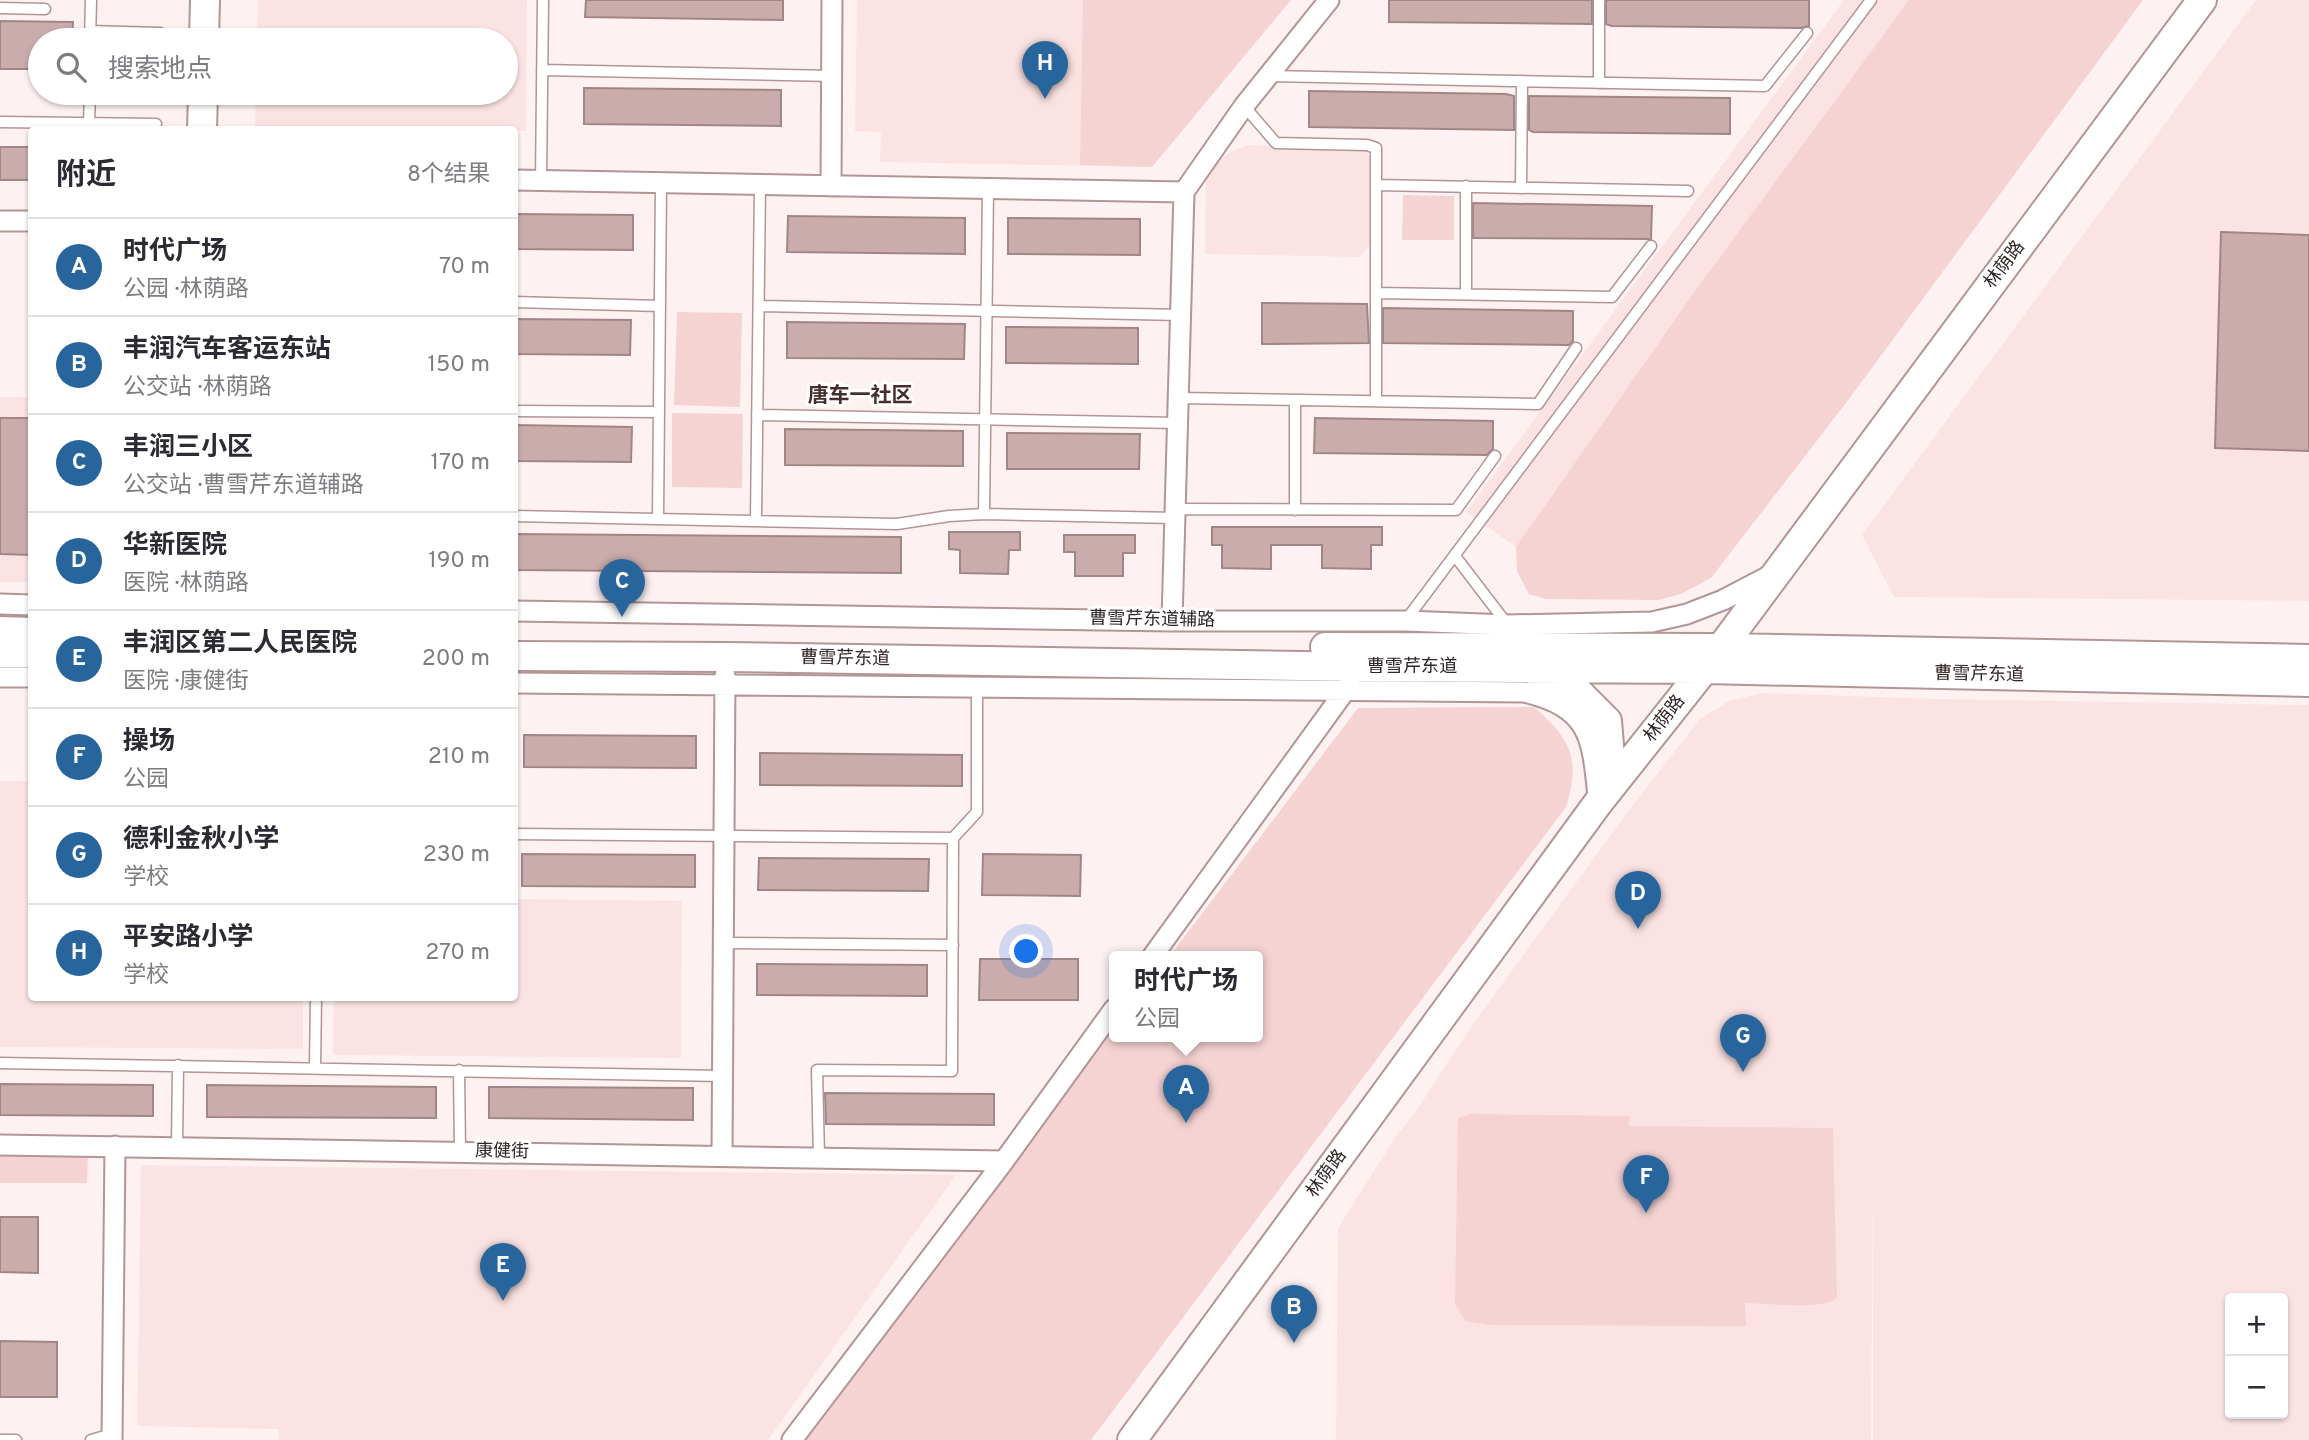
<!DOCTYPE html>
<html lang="zh">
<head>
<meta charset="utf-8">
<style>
  body { margin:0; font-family:Overpass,"Noto Sans SC",sans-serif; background:#f2f2f3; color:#2b2b33 }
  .controls { position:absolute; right:21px; bottom:21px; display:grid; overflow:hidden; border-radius:7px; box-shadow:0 2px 5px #0004 }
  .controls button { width:63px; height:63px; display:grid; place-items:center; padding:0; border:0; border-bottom:2px solid #e1e1e2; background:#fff; color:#2b2b33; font:35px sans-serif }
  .you { position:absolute; left:1027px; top:952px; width:24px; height:24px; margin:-18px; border:5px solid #fff; border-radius:50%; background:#1a73e8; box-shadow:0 0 0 10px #1a73e833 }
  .badge { display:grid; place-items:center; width:46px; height:46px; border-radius:50%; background:#28659c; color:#fff; font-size:23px; font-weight:700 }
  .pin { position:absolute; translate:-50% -58px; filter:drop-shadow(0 2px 4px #0008) }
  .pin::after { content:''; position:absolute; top:37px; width:24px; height:21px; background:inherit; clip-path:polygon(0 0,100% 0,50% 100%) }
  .popup { position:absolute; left:1109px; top:951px; width:154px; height:91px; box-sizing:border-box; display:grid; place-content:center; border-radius:7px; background:#fff; filter:drop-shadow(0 2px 5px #0005); font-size:23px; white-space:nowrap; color:#7c7c81 }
  .popup b { font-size:26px; color:#2b2b33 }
  .popup::after { content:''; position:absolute; left:50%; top:100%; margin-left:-14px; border:14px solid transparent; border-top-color:#fff }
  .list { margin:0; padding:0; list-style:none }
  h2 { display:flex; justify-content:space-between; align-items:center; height:91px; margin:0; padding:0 28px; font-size:30px }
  h2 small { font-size:23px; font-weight:400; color:#7c7c81 }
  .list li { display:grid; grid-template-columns:46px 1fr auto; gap:21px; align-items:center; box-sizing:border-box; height:98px; padding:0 28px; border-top:2px solid #e1e1e2 }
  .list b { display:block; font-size:26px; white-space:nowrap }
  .list p { margin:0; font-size:23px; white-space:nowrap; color:#7c7c81 }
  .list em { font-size:23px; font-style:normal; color:#7c7c81 }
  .icon { flex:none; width:38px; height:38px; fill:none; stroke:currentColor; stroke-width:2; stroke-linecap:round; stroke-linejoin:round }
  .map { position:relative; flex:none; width:2309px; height:1440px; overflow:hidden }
  .search { position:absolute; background:#fff; box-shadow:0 2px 5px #0004; left:28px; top:28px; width:490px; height:77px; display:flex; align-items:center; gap:18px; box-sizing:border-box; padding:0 24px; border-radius:38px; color:#7c7c81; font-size:26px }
  .panel { position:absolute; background:#fff; box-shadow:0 2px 5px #0004; left:28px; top:126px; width:490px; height:875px; border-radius:7px }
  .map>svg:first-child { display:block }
  .built { fill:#fce3e3; fill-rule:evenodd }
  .green { fill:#f5d3d3 }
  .building { fill:#caacac; stroke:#a28686; stroke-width:2 }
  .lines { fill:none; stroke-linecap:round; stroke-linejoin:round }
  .lane-casing { stroke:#b29595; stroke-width:13 }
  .street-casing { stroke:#b29595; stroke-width:23 }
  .secondary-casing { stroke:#b29595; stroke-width:32 }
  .lane { stroke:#fff; stroke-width:10 }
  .street { stroke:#fff; stroke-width:19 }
  .secondary { stroke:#fff; stroke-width:28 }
  .labels { text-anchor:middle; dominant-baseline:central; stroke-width:6; stroke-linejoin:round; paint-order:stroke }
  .street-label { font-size:18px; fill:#312525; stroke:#fff }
  .quarter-label { font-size:21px; font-weight:bold; fill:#462e2e; stroke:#fff }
</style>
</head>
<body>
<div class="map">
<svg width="2309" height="1440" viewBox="0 0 2309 1440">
  <rect width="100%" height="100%" fill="#fef1f1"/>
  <!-- built -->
  <path class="built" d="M 258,0 L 527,0 L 526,131 L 255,129 L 256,93 L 506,93 L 506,40 L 257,40 Z
    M 857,0 L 1238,0 L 1152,167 L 880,162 L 881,132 L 855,131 Z
    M 1844,0 L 1909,0 L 1697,288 L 1516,547 L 1466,512 Z
    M 2256,0 L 2309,0 L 2309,601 L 1894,597 L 1862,535 Z
    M 1249,145 L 1365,150 L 1371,159 L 1370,245 L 1359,257 L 1205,254 L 1206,179 L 1215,163 L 1232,151 Z
    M 0,397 L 31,397 L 31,582 L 0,582 Z
    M 1762,693 L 1934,699 L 2309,705 L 2309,1440 L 1873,1440 L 1873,1186 L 1871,1440 L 1336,1440 L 1338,1228 L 1396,1136 L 1412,1117 L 1473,1024 L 1629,810 L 1700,719 L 1729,701 ZM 2230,1298 L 2283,1298 L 2283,1414 L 2230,1414 Z
    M 0,781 L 31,781 L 32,998 L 303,998 L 303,1049 L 0,1047 Z
    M 515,899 L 682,901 L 681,1058 L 333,1055 L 334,998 L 514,998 Z
    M 141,1165 L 956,1175 L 768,1440 L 279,1440 L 278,1429 L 137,1426 Z"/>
  <!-- green -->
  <path class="green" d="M 1083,0 L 1291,0 L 1152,167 L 1080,165 Z
    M 1909,0 L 2143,0 L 1849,399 L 1711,578 L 1681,594 L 1659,600 L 1545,599 L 1529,594 L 1517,571 L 1516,547 L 1697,288 Z
    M 1403,195 L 1454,196 L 1454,240 L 1402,240 Z
    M 677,312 L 742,313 L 740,407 L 674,405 Z
    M 672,413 L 743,414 L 742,488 L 672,487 Z
    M 1534,707 C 1571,739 1581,759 1566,807 L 1091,1440 L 803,1440 L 1114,1029 L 1114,1037 L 1258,1037 L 1258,957 L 1169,957 L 1358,708 Z
    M 1470,1114 L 1629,1116 L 1629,1126 L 1833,1128 L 1837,1298 C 1820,1311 1767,1303 1745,1303 L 1746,1326 L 1488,1325 L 1465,1321 L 1455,1304 L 1458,1118 Z
    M 0,1151 L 88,1151 L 87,1183 L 0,1183 Z"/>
  <!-- building -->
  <path class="building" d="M 586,0 L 783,0 L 783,20 L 585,17 Z
    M 1389,0 L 1592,0 L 1592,24 L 1389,22 Z
    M 1606,0 L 1809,0 L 1809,26 L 1801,28 L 1612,26 L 1606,24 Z
    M 0,21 L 73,22 L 72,40 L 40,40 L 40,69 L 0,69 Z
    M 584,88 L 781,90 L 781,126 L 584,124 Z
    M 1309,91 L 1506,94 L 1514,96 L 1514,130 L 1309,127 Z
    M 1529,96 L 1730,98 L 1730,134 L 1533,132 L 1529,130 Z
    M 0,147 L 32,147 L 32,180 L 0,180 Z
    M 1473,203 L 1652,206 L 1651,239 L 1473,238 Z
    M 514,214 L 633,215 L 633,250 L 514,249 Z
    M 788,216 L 965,218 L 965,254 L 787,252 Z
    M 1008,218 L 1140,219 L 1140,255 L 1008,254 Z
    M 2221,232 L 2309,235 L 2309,451 L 2215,448 Z
    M 1262,303 L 1367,304 L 1369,343 L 1262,344 Z
    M 1383,308 L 1573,311 L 1573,341 L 1569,345 L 1383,343 Z
    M 514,319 L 631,320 L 630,355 L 514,354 Z
    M 787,322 L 965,324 L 964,359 L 787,358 Z
    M 1006,327 L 1138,328 L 1138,364 L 1006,363 Z
    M 0,418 L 32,418 L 32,555 L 0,554 Z
    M 1315,418 L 1493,421 L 1493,449 L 1487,455 L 1314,453 Z
    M 514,425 L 632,427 L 631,462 L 514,461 Z
    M 785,429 L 963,431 L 963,466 L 785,465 Z
    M 1007,433 L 1140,434 L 1139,469 L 1007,469 Z
    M 1212,527 L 1382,527 L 1382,545 L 1371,545 L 1371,569 L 1322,568 L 1322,545 L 1271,545 L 1271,569 L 1222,568 L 1222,545 L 1212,545 Z
    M 949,532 L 1020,532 L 1020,550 L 1009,550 L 1008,574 L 960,573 L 960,550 L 949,549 Z
    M 514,534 L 901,537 L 901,573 L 514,570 Z
    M 1064,535 L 1135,535 L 1135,553 L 1123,553 L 1123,576 L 1075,576 L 1075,552 L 1064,552 Z
    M 524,735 L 696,736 L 696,768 L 524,767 Z
    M 760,753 L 962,755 L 962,786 L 760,785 Z
    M 522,854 L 695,855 L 695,887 L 522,886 Z
    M 983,854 L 1081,855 L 1080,896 L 982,895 Z
    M 759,858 L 929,859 L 928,891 L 758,890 Z
    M 980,959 L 1078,959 L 1078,1000 L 979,1000 Z
    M 757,964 L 927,965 L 927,996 L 757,995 Z
    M 0,1084 L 153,1085 L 153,1116 L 0,1115 Z
    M 207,1085 L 436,1087 L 436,1118 L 207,1117 Z
    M 489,1087 L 693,1088 L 693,1120 L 489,1118 Z
    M 825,1093 L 994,1094 L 994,1125 L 826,1124 Z
    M 0,1217 L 38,1217 L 38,1273 L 0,1272 Z
    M 0,1341 L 57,1342 L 57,1397 L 0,1397 Z"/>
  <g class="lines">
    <!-- lane casing -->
    <g class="lane-casing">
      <path id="lane" d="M 1599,0 L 1599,83
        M 0,8 L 45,9
        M 90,31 L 160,33
        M 90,40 L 91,0
        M 542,70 L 832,76
        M 1268,76 L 1765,86 L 1807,33
        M 1244,106 L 1276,143 L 1367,145 L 1376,148 L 1376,401
        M 0,122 L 156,124
        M 89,123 L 90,93
        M 541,181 L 543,0
        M 1376,185 L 1688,191
        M 1466,186 L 1466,294
        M 1521,188 L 1522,81
        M 1377,293 L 1612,297 L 1651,246
        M 514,302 L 660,306
        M 759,306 L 1181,315
        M 1178,398 L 1538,404 L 1576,348
        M 514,411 L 659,412
        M 757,415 L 1178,423
        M 1175,509 L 1456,510 L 1495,456
        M 1295,510 L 1295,400
        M 984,514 L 988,190
        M 514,516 L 897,524 L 949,516 L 984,514 L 1175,518
        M 658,519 L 661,183
        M 756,520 L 760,185
        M 1455,556 L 1507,624
        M 1406,620 L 1871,0
        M 514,834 L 953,838 L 977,812 L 977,687
        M 723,943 L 953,945
        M 0,1063 L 723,1076
        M 315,1067 L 316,998
        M 459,1070 L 460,1152
        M 177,1147 L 178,1065
        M 819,1158 L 817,1070 L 952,1071 L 953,838
        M 0,1440 L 16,1440
        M 91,1440 L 112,1434"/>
    </g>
    <!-- street casing -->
    <g class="street-casing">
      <path id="street" d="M 514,180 L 1184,192
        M 831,186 L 832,0
        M 0,221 L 32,221
        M 0,604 L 32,605
        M 514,611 L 1172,621 L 1406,621 L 1507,625 L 1652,622 L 1687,614 L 1723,600 L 1771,575
        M 1172,621 L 1184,192 L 1244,106 L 1329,0
        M 0,677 L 32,677
        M 514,683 L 1524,692 C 1590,708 1592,736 1598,797
        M 1152,957 L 1350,684
        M 0,1145 L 1004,1161
        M 722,1156 L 725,675
        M 112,1440 L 115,1146
        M 792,1440 L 1004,1161 L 1114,1009"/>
    </g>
    <!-- secondary casing -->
    <g class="secondary-casing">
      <path id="secondary" d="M 204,40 L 205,0
        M 202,130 L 203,93
        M 0,631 L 32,632
        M 1325,647 L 1721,648 L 2309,659
        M 0,653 L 32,653
        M 514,656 L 725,657 L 1363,667 L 1704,669 L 2309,682
        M 1539,675 L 1572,686 L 1607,721 L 1611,769 L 1602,794
        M 1132,1440 L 1598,803 L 1721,648 L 2202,0"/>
    </g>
    <!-- lane -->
    <use href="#lane" class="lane"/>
    <!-- street -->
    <use href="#street" class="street"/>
    <!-- secondary -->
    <use href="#secondary" class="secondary"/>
  </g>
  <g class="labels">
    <!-- street labels -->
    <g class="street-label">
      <text transform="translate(2005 265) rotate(-53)">林荫路</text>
      <text transform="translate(1152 620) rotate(1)">曹雪芹东道辅路</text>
      <text transform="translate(845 659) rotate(1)">曹雪芹东道</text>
      <text x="1412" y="667">曹雪芹东道</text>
      <text transform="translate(1979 675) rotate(1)">曹雪芹东道</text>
      <text transform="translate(1665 719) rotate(-52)">林荫路</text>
      <text transform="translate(502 1152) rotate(1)">康健街</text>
      <text transform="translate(1327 1174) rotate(-54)">林荫路</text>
    </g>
    <!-- quarter labels -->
    <g class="quarter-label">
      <text x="860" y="396">唐车一社区</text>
    </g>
  </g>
</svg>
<div class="controls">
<button>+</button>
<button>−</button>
</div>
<div class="you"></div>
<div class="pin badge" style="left:1186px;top:1123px">A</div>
<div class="popup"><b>时代广场</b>公园</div>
<div class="pin badge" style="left:1294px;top:1343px">B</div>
<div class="pin badge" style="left:622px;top:617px">C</div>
<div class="pin badge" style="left:1638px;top:929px">D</div>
<div class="pin badge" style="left:503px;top:1301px">E</div>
<div class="pin badge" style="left:1646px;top:1213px">F</div>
<div class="pin badge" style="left:1743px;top:1072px">G</div>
<div class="pin badge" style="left:1045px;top:99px">H</div>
<div class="search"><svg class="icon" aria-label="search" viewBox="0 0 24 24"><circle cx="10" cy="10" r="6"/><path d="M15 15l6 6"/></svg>搜索地点</div>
<section class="panel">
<h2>附近<small>8个结果</small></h2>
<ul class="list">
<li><span class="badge">A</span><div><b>时代广场</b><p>公园 · 林荫路</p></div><em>70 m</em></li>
<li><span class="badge">B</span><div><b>丰润汽车客运东站</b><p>公交站 · 林荫路</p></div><em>150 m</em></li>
<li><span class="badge">C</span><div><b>丰润三小区</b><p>公交站 · 曹雪芹东道辅路</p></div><em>170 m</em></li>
<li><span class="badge">D</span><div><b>华新医院</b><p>医院 · 林荫路</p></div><em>190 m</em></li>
<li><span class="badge">E</span><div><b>丰润区第二人民医院</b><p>医院 · 康健街</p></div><em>200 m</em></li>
<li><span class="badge">F</span><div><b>操场</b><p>公园</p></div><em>210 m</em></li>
<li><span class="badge">G</span><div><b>德利金秋小学</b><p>学校</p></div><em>230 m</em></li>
<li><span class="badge">H</span><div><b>平安路小学</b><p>学校</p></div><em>270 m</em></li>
</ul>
</section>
</div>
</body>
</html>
